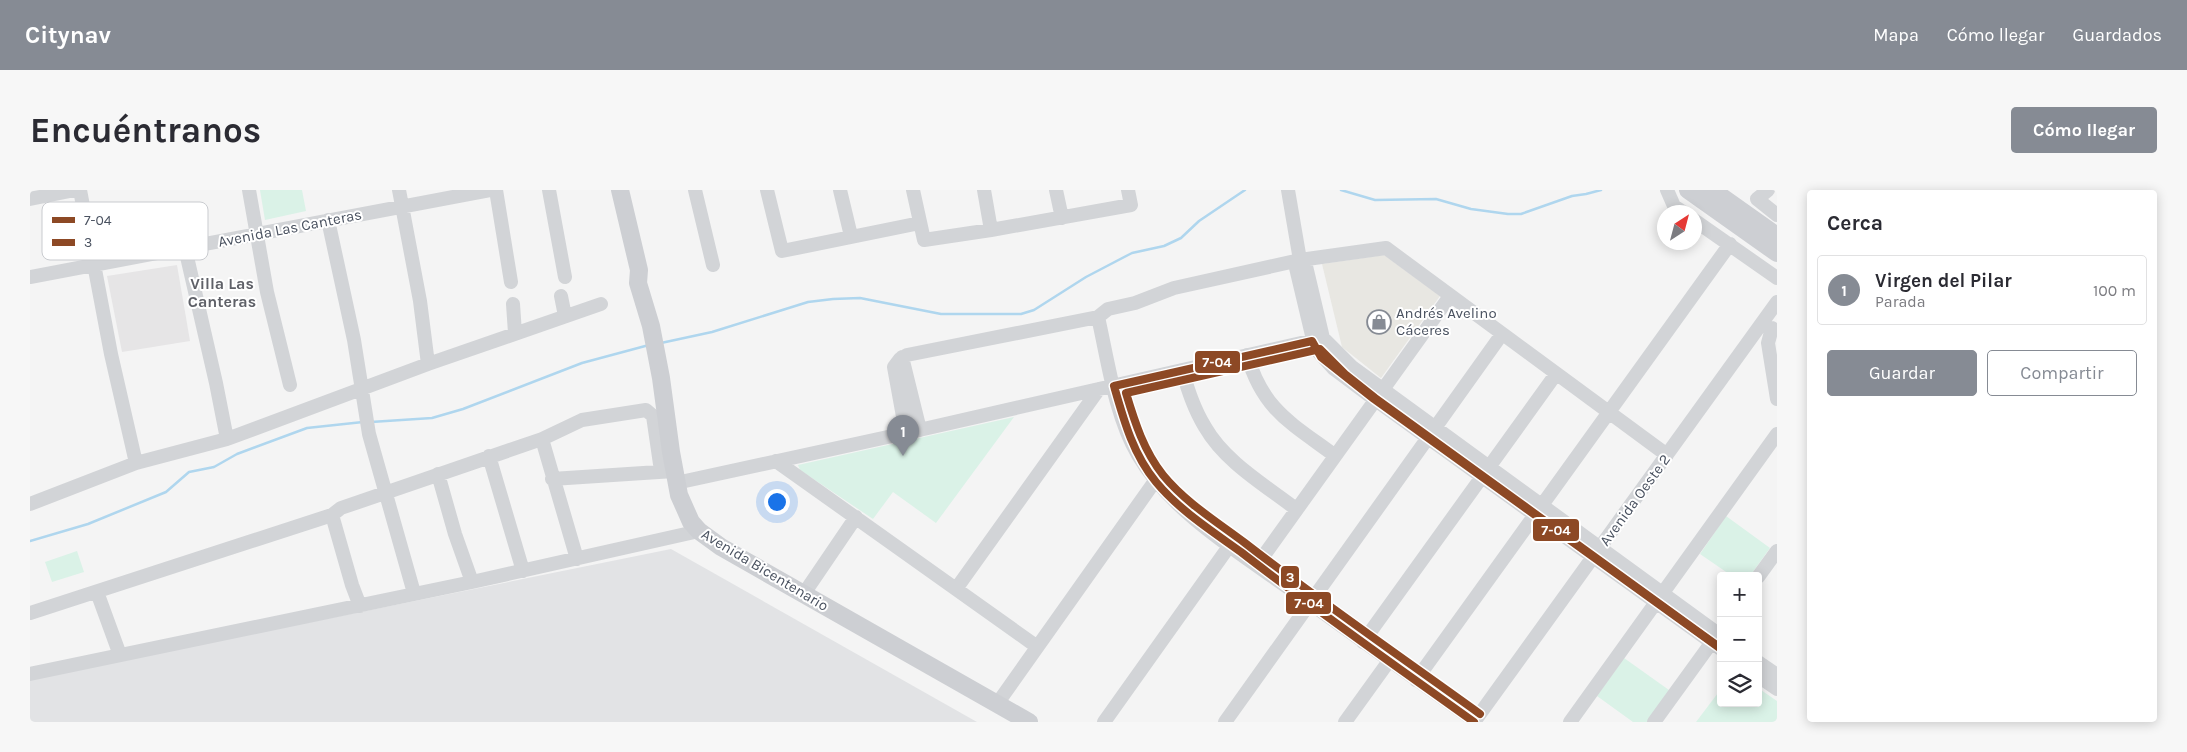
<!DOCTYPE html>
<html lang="es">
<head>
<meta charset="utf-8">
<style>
  body { margin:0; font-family:Karla,sans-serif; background:#f7f7f7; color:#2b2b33 }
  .controls { position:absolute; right:15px; bottom:15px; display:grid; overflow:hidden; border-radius:5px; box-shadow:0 2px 12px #0003 }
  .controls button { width:45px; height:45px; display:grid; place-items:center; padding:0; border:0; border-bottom:1px solid #e1e1e2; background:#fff; color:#2b2b33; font:25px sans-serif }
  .compass { position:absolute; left:1627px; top:15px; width:45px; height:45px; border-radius:50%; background:#fff; box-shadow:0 2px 12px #0003; rotate:36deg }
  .you { position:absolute; left:746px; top:311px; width:18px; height:18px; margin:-12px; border:4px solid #fff; border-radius:50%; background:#1a73e8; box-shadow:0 0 0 8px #1a73e833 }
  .badge { display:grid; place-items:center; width:32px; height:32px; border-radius:50%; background:#868b94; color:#fff; font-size:16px; font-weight:700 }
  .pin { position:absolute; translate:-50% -41px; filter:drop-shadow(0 1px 2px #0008) }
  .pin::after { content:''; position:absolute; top:26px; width:18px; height:15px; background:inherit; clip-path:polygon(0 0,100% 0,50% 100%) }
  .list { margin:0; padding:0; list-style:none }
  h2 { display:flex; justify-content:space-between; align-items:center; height:65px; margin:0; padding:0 20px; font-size:21px }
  h2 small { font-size:16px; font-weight:400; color:#7c7c81 }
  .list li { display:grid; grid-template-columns:32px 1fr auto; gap:15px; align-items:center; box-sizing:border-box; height:70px; margin:0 10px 10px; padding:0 10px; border:1px solid #e1e1e2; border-radius:5px }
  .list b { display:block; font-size:19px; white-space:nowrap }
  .list p { margin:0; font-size:16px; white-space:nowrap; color:#7c7c81 }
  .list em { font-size:16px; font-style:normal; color:#7c7c81 }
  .actions { display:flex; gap:10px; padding:15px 20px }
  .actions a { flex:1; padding:11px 0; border:1px solid #868b94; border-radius:5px; text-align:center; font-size:18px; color:#868b94 }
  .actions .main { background:#868b94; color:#fff }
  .icon { flex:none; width:28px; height:28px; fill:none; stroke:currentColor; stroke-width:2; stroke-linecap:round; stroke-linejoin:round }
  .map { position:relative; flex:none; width:1747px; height:532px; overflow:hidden; border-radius:5px }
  header { display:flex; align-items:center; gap:30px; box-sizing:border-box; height:70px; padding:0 25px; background:#868b94; color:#fff }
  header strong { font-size:24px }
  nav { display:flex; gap:28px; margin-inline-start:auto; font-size:18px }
  .intro { display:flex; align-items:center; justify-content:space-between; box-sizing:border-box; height:120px; padding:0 30px }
  h1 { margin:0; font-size:35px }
  .button { padding:12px 22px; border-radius:5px; background:#868b94; color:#fff; font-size:18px; font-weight:700 }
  main { display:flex; gap:30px; padding:0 30px }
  aside { flex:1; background:#fff; border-radius:5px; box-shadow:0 2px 12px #0003 }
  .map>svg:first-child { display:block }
  .commercial { fill:#e8e7e2 }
  .education { fill:#e6e5e6 }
  .airport { fill:#e2e3e5 }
  .green { fill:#daf2e7 }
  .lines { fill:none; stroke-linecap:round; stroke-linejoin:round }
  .stream { stroke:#afd6ee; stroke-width:2.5 }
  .minor { stroke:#d2d4d7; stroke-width:14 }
  .major { stroke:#cdcfd3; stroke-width:18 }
  .bus-1-casing { stroke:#fff; stroke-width:11 }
  .bus-2-casing { stroke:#fff; stroke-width:11 }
  .bus-1 { stroke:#8d4925; stroke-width:8 }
  .bus-2 { stroke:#8d4925; stroke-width:8 }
  .labels { text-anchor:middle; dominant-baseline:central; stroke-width:4; stroke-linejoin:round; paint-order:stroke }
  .street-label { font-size:15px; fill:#4a5260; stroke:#fff }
  .poi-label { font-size:15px; fill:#4a5260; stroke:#fff; text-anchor:start }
  .neighbourhood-label { font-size:16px; font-weight:bold; fill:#5f6168; stroke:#fff }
  .key { fill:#fff; stroke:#c9cbcf; stroke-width:1 }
  .key-label { font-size:14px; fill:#4a5260 }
  .line-badge { stroke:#fff; stroke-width:2 }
  .badge-label { font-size:14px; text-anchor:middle; font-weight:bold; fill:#fff }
</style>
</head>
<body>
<header>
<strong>Citynav</strong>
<nav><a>Mapa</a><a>Cómo llegar</a><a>Guardados</a></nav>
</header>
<div class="intro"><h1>Encuéntranos</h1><a class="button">Cómo llegar</a></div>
<main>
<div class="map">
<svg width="1747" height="532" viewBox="0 0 1747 532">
  <rect width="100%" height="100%" fill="#f4f4f4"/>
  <!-- commercial -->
  <path class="commercial" d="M 1354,65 L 1410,106 L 1351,188 L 1312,157 L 1292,74 Z"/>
  <!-- education -->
  <path class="education" d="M 147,75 L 160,151 L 92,162 L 77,86 Z"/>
  <!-- airport -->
  <path class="airport" d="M 641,359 L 947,532 L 0,532 L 0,489 Z"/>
  <!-- green -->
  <path class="green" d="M 230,0 L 272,0 L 276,21 L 235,30 Z
    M 984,227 L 906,333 L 863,302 L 843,329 L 770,280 L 768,275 Z
    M 1696,326 L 1740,358 L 1720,386 L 1702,386 L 1670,364 Z
    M 47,361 L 54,382 L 22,392 L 15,372 Z
    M 1594,468 L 1639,500 L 1617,532 L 1603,532 L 1567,506 Z
    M 1728,498 L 1747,511 L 1747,532 L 1666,532 L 1691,499 L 1691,513 L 1728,513 Z"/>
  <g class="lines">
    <!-- stream -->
    <path class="stream" d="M 1311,0 L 1345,10 L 1406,9 L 1441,19 L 1478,24 L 1491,24 L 1542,6 L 1556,4 L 1571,0
      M 631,153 L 682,142 L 778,112 L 803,109 L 830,108 L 911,124 L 991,124 L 1004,120 L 1056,87 L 1102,63 L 1134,56 L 1151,48 L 1169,31 L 1215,0
      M 341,232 L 402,228 L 433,219 L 552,173 L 619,155
      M 0,351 L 58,334 L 136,302 L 159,282 L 184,277 L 207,264 L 277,238 L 333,232"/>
    <!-- minor -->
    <path class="minor" d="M 50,0 L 81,164 L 106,273
      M 219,0 L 237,102 L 260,195
      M 369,0 L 390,111 L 398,174
      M 466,0 L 481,92
      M 519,0 L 535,87
      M 665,0 L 683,75
      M 737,0 L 752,61 L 890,33
      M 810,0 L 821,46
      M 883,0 L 894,50 L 961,40 L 1101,15 L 1098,0
      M 954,0 L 961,40
      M 1026,0 L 1032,28
      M 1258,0 L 1270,70
      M 1637,0 L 1644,16 L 1653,22
      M 1738,0 L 1727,9 L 1747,25
      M 0,9 L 45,0
      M 298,30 L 324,150 L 339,244 L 384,403
      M 1664,30 L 1747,88
      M 155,58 L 186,193 L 197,249
      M 1270,70 L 1266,78 L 1285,158 L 1304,179 L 1344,209 L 1691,459
      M 1270,70 L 1276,76 L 1293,148 L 1322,177 L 1691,446
      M 0,87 L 460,0
      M 531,106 L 535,126
      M 483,114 L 485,143
      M 1068,127 C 1078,171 1085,226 1108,265 C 1141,322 1210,363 1263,401 C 1324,445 1384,488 1445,531
      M 1742,138 L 1738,153 L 1747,209
      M 1217,165 C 1233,220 1261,233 1304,265
      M 872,167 L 890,240
      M 1152,180 C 1158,200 1164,219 1175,237 C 1195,272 1235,295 1266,319
      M 876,243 L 864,177 L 870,169 L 877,165 L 1068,127 L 1078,119 L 1105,113 L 1144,98 L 1270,70 L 1356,58 L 1637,265
      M 512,249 L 547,369
      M 459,266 L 493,381
      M 746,271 L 1006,456
      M 408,284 L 425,344 L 442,392
      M 522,289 L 644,281
      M 646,293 L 876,243 L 1293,148
      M 0,314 L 106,273 L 197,249 L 398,174 L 571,114
      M 302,325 L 322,395 L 330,416
      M 1227,375 L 1420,106
      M 1728,387 L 1747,361
      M 926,399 L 1069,199
      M 67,402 L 90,465
      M 773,405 L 826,327
      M 0,423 L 302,325 L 311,318 L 512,249 L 552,230 L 616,220 L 623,226 L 630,274 L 644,281
      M 1333,452 L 1526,184
      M 1728,472 L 1747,485
      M 0,484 L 442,392 L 669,341
      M 1728,486 L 1747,499
      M 1386,490 L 1700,54
      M 967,514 L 1125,291
      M 1074,532 L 1200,355
      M 1195,532 L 1472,144
      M 1315,532 L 1359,471
      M 1444,532 L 1747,112
      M 1540,532 L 1747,244
      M 1624,532 L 1687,445"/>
    <!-- major -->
    <path class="major" d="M 590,0 L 609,80 L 608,93 L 621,136 L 631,188 L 641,262 L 649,305 L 661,332 L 669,341 L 691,357 L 999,532
      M 1658,0 L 1747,63
      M 1682,0 L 1747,46"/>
    <!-- bus-1 casing -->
    <g class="bus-1-casing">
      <path id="bus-1" d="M 1444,532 C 1366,476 1287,421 1211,362 C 1182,341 1149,320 1126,292 C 1103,264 1094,231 1084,196 L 1282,151 L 1291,167 L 1344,209 L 1691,459"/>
    </g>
    <!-- bus-2 casing -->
    <g class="bus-2-casing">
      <path id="bus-2" d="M 1450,524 C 1371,467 1291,412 1215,353 C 1187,332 1155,312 1133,285 C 1114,261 1105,233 1096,203 L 1290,159 L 1316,185 L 1345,208 L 1685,454"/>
    </g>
    <!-- bus-1 -->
    <use href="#bus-1" class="bus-1"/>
    <!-- bus-2 -->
    <use href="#bus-2" class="bus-2"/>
  </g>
  <!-- icons -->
  <defs>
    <g id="shop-ring" transform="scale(1.25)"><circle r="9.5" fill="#fff" stroke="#868b94" stroke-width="1.5"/><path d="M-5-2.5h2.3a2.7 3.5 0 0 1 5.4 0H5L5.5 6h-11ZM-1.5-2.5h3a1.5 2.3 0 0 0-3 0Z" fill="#868b94"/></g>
  </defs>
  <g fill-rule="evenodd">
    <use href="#shop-ring" x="1349" y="132"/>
  </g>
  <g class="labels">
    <!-- street labels -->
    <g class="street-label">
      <text transform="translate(260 38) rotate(-11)">Avenida Las Canteras</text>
      <text transform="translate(1605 310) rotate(-54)">Avenida Oeste 2</text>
      <text transform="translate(735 380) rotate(31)">Avenida Bicentenario</text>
    </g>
    <!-- poi labels -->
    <g class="poi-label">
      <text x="1366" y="123">Andrés Avelino<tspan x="1366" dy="17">Cáceres</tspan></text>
    </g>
    <!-- neighbourhood labels -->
    <g class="neighbourhood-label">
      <text x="192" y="93">Villa Las<tspan x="192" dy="18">Canteras</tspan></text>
    </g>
  </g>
  <!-- legend -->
  <rect x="12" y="12" width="166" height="58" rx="8" class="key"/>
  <rect x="22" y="27" width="23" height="6" fill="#8d4925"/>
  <rect x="22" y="49" width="23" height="7" fill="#8d4925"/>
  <g class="key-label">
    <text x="54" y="35">7-04</text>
    <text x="54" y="57">3</text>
  </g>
  <g class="line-badge">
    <rect x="1164" y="160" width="47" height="24" rx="5" fill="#8d4925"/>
    <rect x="1502" y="328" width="48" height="24" rx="5" fill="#8d4925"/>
    <rect x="1250" y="375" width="20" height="24" rx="5" fill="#8d4925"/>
    <rect x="1255" y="401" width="47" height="24" rx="5" fill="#8d4925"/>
  </g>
  <g class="badge-label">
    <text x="1187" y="177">7-04</text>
    <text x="1526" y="345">7-04</text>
    <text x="1260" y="392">3</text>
    <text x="1279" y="418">7-04</text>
  </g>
</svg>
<div class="controls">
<button>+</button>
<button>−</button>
<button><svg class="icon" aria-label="layers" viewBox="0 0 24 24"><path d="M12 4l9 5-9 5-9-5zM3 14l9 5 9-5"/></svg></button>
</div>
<svg class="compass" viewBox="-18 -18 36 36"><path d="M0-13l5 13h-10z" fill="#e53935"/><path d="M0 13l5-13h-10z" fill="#7c7c81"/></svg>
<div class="you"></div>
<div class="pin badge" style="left:873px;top:266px">1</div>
</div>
<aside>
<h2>Cerca<small></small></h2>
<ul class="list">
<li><span class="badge">1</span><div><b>Virgen del Pilar</b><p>Parada</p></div><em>100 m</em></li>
</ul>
<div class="actions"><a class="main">Guardar</a><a>Compartir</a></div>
</aside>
</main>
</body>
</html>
